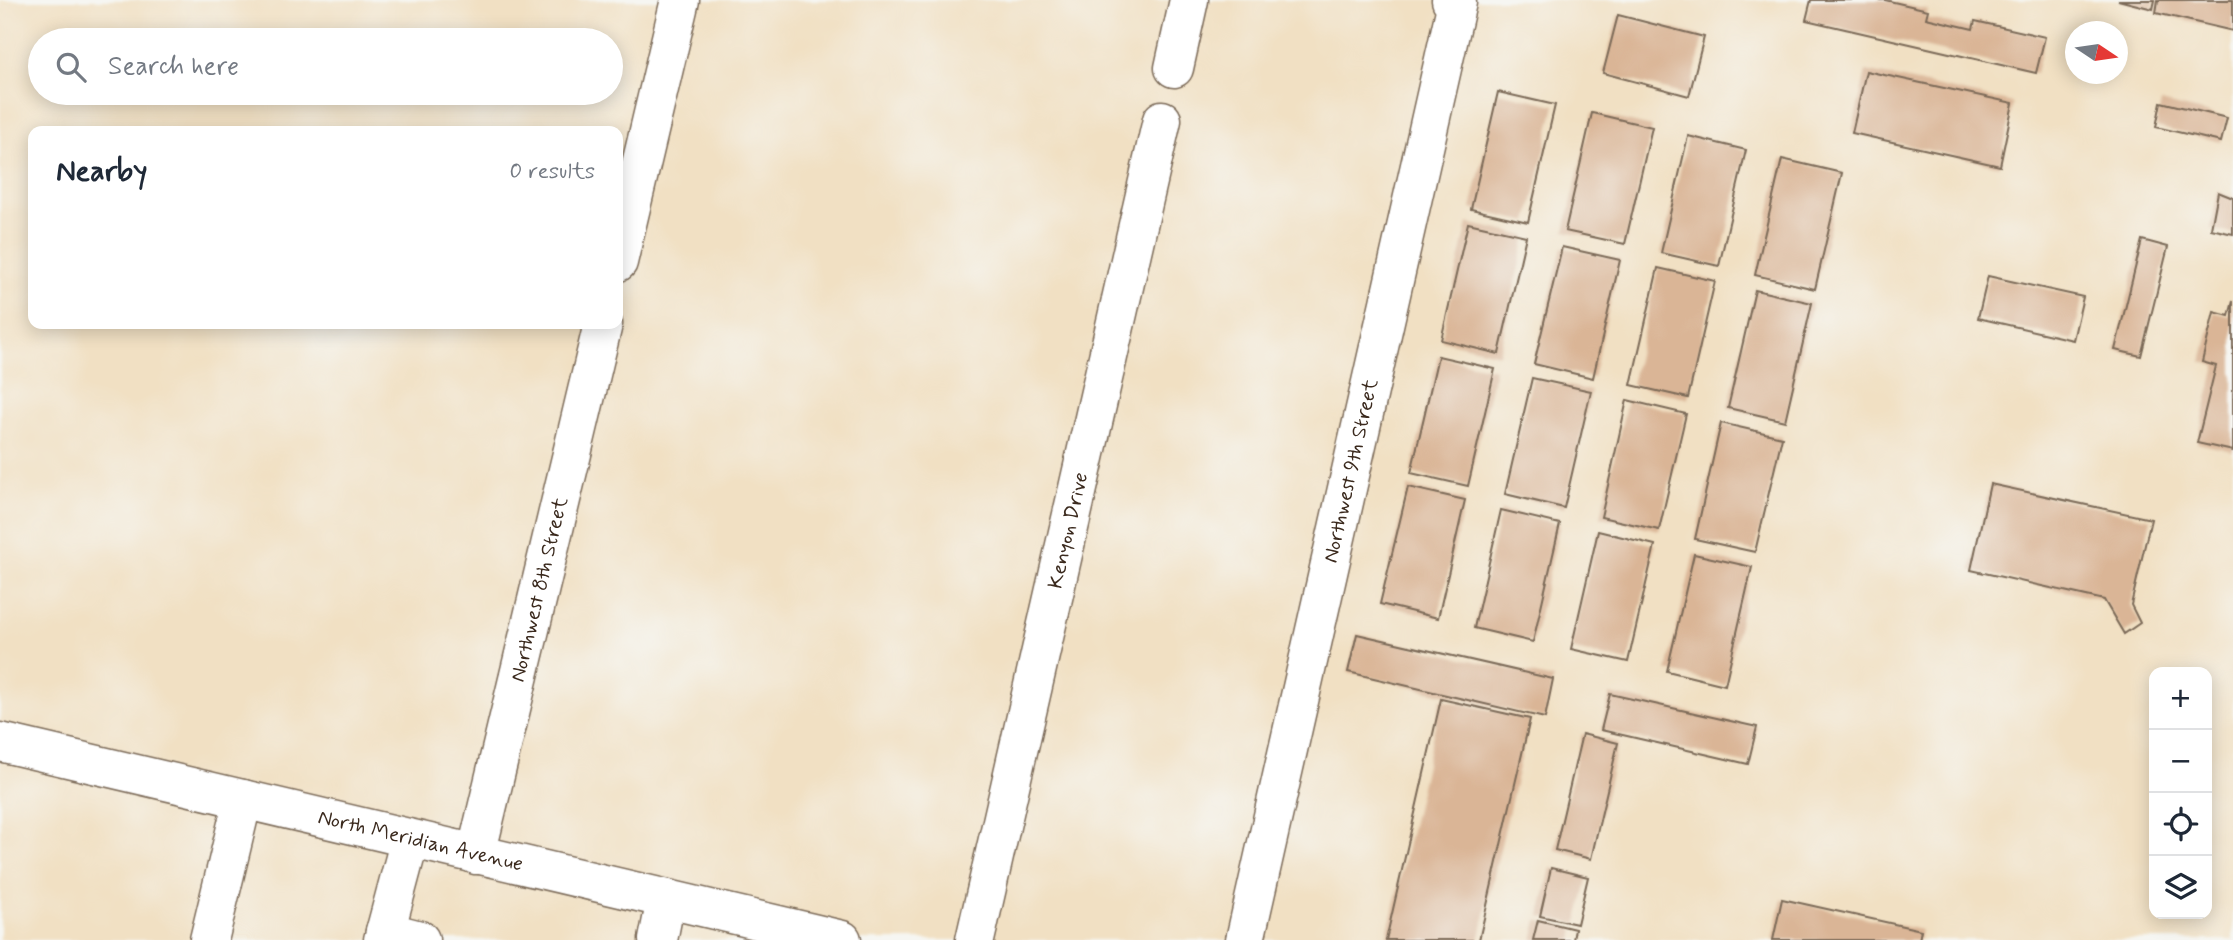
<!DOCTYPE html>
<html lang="en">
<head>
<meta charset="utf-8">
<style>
  body { margin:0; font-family:Mynerve,sans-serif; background:#f6f6f7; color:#1f2937 }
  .controls { position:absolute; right:21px; bottom:21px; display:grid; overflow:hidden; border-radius:14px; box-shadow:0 4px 18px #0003 }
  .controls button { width:63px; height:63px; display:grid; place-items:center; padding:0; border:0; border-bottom:2px solid #e0e1e3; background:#fff; color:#1f2937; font:35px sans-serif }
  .compass { position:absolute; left:2065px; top:21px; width:63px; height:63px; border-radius:50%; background:#fff; box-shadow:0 4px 18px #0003; rotate:103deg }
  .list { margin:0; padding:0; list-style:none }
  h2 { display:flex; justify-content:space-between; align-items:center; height:91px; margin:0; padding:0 28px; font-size:30px }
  h2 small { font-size:23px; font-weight:400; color:#747a83 }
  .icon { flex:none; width:38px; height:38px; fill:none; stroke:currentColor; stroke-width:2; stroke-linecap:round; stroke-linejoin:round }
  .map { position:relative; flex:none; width:2233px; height:940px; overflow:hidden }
  .search { position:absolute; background:#fff; box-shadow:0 4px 18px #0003; left:28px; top:28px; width:595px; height:77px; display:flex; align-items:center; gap:18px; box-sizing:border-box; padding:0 24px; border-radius:38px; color:#747a83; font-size:26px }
  .panel { position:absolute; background:#fff; box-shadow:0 4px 18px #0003; left:28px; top:126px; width:595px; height:203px; border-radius:14px }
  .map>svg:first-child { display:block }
  .building { fill:#dab596 }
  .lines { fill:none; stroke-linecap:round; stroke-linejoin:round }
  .minor-casing { stroke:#7b6a58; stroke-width:41 }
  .major-casing { stroke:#7b6a58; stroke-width:41 }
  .minor { stroke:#fff; stroke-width:38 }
  .major { stroke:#fff; stroke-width:38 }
  .labels { text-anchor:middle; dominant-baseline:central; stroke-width:5; stroke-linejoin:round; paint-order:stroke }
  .street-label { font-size:21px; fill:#3b2a1e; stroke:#f6f6f2 }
</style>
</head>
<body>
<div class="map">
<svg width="2233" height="940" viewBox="0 0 2233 940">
  <rect width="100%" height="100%" fill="#f6f6f2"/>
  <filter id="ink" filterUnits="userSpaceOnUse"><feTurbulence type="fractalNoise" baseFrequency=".0143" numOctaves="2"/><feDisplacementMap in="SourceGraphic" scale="14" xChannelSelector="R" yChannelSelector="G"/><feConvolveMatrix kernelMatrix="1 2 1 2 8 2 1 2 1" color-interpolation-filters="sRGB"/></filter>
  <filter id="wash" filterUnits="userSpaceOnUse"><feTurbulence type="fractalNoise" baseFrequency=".00686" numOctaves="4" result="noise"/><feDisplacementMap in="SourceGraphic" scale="28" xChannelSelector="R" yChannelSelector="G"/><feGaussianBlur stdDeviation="1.57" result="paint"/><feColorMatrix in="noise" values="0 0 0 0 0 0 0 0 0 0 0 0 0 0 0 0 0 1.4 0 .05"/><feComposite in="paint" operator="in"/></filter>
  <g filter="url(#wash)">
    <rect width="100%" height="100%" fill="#f1e0c3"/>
    <g id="blocks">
      <!-- building -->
      <path class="building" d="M 1811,0 L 1885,0 L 1928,10 L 1926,18 L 1973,29 L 1975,21 L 2045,37 L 2036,73 L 1806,20 Z
        M 2118,0 L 2155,0 L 2153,9 Z
        M 2158,0 L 2233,0 L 2233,31 L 2156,13 Z
        M 1618,15 L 1704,37 L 1689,96 L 1603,73 Z
        M 1866,71 L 2013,103 L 2000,166 L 1852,133 Z
        M 1498,92 L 1555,105 L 1528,222 L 1471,209 Z
        M 2161,102 L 2227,118 L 2221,142 L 2156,127 Z
        M 1592,113 L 1652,127 L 1625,244 L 1565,231 Z
        M 1688,136 L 1746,150 L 1719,266 L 1661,253 Z
        M 1782,159 L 1842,173 L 1815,289 L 1755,275 Z
        M 2218,192 L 2233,198 L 2233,234 L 2211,229 Z
        M 1468,223 L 1526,236 L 1499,354 L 1441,340 Z
        M 2142,240 L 2168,247 L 2141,356 L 2115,350 Z
        M 1562,247 L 1620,260 L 1593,378 L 1534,364 Z
        M 1658,268 L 1715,281 L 1688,398 L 1631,385 Z
        M 1988,276 L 2083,297 L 2073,340 L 1978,318 Z
        M 1755,290 L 1812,303 L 1785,421 L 1728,408 Z
        M 2233,301 L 2233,451 L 2197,443 L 2216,366 L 2202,362 L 2214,312 L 2229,316 Z
        M 1438,356 L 1495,369 L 1468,486 L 1411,473 Z
        M 1532,378 L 1591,391 L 1564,508 L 1505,494 Z
        M 1627,400 L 1686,414 L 1659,530 L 1601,517 Z
        M 1721,423 L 1782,437 L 1755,552 L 1695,539 Z
        M 1990,484 L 2151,519 L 2131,605 L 2140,623 L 2124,634 L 2104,600 L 1971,570 Z
        M 1408,487 L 1465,500 L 1438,618 L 1380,604 Z
        M 1501,510 L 1560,524 L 1533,642 L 1474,628 Z
        M 1598,531 L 1655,545 L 1628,662 L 1571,649 Z
        M 1694,554 L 1752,567 L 1725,685 L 1667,671 Z
        M 1357,634 L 1553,679 L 1545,718 L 1348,672 Z
        M 1610,694 L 1757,727 L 1748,764 L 1601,730 Z
        M 1441,699 L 1530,719 L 1479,940 L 1386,940 Z
        M 1582,734 L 1618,743 L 1591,859 L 1555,850 Z
        M 1551,868 L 1588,877 L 1577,924 L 1540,916 Z
        M 1782,899 L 1921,930 L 1919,940 L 1773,940 Z
        M 1538,920 L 1575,929 L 1573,940 L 1533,940 Z"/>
    </g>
  </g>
  <g filter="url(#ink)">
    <use href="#blocks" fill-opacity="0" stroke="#7b6a58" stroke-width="2"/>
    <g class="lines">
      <!-- minor casing -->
      <g class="minor-casing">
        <g id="minor">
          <path d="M 1174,68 L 1189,0"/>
          <path d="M 618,262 L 680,0"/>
          <path id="s1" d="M 476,855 L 603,324"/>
          <path d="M 385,931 L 420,940"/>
          <path d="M 209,940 L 243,799"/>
          <path d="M 383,940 L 410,839"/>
          <path d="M 658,940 L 666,899"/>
          <path id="s2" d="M 975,940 L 1162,120"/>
          <path id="s3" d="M 1245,940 L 1457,2 L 1451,0"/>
        </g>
      </g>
      <!-- major casing -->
      <g class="major-casing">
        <g id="major">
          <path id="s4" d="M 0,742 L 842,940"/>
        </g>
      </g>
      <!-- minor -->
      <use href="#minor" class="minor"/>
      <!-- major -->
      <use href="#major" class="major"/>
    </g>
  </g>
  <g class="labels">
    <!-- street labels -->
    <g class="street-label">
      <text stroke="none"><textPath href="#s3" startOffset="481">Northwest 9th Street</textPath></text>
      <text stroke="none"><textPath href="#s2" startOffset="420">Kenyon Drive</textPath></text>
      <text stroke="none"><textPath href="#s1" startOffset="273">Northwest 8th Street</textPath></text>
      <text stroke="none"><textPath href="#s4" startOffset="432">North Meridian Avenue</textPath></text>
    </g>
  </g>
</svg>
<div class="controls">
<button>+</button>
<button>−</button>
<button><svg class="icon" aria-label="locate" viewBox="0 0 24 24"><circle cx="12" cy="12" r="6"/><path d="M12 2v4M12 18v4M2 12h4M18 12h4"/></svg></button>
<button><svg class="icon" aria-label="layers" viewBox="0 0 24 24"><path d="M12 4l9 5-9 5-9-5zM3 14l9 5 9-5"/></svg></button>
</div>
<svg class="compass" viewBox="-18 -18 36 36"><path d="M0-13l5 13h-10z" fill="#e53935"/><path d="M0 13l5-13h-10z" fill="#747a83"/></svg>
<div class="search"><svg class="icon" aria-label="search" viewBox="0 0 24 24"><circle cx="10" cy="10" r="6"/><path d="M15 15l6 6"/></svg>Search here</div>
<section class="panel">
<h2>Nearby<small>0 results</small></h2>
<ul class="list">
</ul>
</section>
</div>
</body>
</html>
